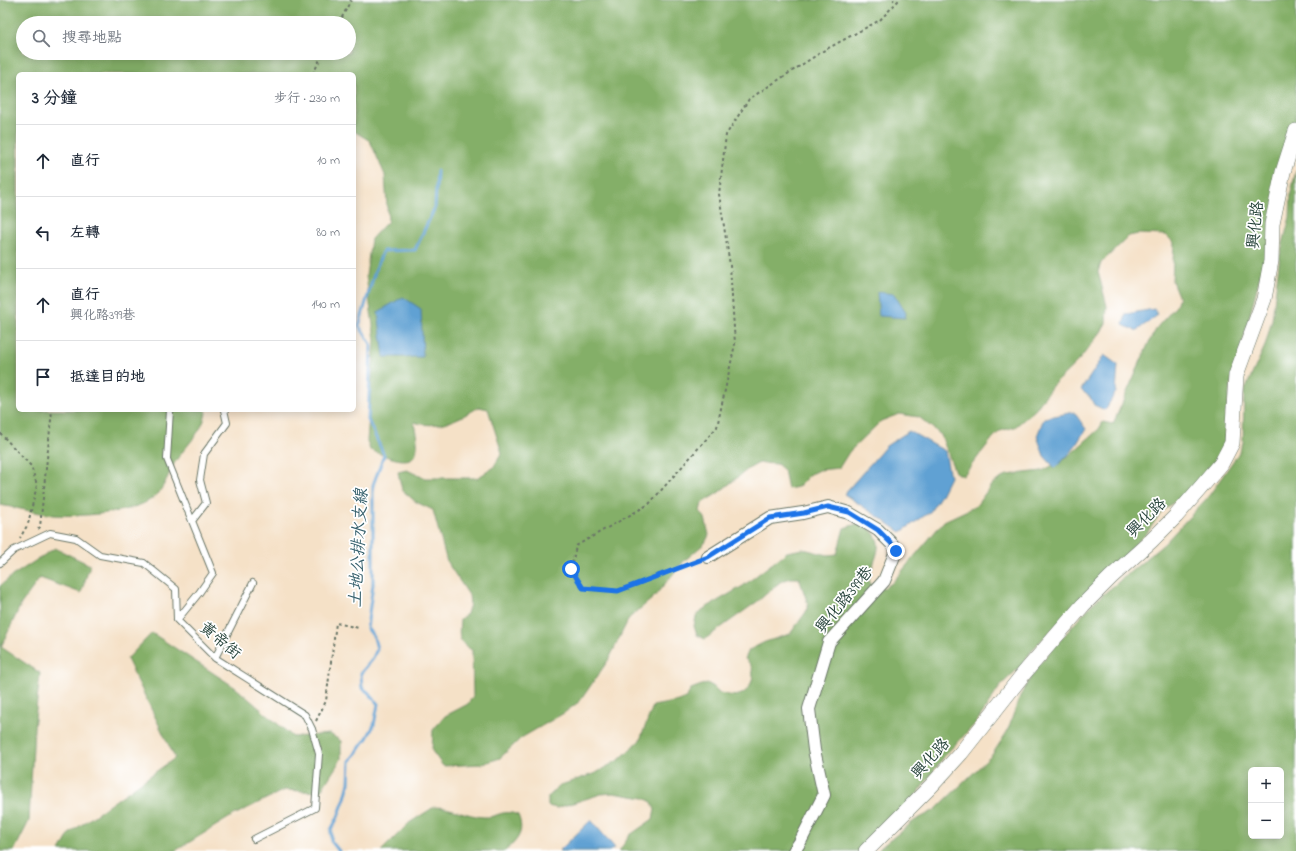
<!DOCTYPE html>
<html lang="zh-TW">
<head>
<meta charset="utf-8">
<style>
  body { margin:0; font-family:"Indie Flower","LXGW WenKai TC",sans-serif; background:#f6f6f7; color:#1f2937 }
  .controls { position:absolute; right:12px; bottom:12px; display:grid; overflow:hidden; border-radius:6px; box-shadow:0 2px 10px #0003 }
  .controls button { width:36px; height:36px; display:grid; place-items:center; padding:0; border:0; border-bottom:1px solid #e0e1e3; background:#fff; color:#1f2937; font:20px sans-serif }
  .stop { position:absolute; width:12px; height:12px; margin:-9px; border:3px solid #1a73e8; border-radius:50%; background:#fff }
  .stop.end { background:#1a73e8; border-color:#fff; box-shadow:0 1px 4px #0008 }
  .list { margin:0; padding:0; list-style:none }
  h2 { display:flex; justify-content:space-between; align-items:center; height:52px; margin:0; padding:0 16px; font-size:17px }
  h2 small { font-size:13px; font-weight:400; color:#747a83 }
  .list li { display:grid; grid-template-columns:26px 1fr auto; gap:12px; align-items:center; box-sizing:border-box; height:72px; padding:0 16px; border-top:1px solid #e0e1e3 }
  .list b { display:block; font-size:15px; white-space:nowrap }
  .list p { margin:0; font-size:13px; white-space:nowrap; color:#747a83 }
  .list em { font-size:13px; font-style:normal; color:#747a83 }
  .icon { flex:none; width:22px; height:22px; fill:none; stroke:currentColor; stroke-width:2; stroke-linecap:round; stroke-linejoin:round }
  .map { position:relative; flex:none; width:1296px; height:851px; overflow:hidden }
  .search { position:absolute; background:#fff; box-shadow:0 2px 10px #0003; left:16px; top:16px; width:340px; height:44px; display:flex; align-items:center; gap:10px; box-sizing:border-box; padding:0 14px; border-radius:22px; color:#747a83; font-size:15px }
  .panel { position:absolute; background:#fff; box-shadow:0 2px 10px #0003; left:16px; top:72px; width:340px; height:340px; border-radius:6px }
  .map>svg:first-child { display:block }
  .forest { fill:#84af67; stroke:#52764e; fill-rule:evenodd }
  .water { fill:#60a1d3; stroke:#406f84 }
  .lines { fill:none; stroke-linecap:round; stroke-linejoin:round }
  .stream { stroke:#60a1d3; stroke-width:3 }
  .service-casing { stroke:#6a7667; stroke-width:8 }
  .minor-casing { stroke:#6a7667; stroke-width:14 }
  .tertiary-casing { stroke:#6a7667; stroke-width:16 }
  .path { stroke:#6a7667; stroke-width:2; stroke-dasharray:3 3; stroke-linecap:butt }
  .service { stroke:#fff; stroke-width:6 }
  .minor { stroke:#fff; stroke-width:12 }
  .tertiary { stroke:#fff; stroke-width:15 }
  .route { stroke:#1a73e8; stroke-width:5 }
  .labels { text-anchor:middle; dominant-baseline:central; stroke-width:3.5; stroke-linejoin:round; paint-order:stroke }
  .street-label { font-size:16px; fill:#1f3d34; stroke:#fff }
  .water-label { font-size:17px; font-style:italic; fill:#36606c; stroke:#fff }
</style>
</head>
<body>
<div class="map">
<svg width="1296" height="851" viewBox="0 0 1296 851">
  <rect width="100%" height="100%" fill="#fff"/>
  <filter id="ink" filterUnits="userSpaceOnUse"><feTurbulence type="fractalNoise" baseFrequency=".025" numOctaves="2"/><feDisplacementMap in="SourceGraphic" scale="8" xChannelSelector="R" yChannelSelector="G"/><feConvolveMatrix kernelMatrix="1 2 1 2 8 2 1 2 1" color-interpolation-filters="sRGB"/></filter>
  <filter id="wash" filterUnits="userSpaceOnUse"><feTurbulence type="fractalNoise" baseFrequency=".012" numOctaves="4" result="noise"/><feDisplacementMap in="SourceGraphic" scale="16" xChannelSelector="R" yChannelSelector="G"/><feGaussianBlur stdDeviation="0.9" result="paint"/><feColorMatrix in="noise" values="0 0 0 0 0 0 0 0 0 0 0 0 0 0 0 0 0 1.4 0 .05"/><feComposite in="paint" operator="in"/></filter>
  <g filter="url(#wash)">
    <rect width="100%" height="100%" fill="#f5e1c7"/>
    <!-- forest -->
    <path class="forest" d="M 0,0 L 1296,0 L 1296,138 L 1241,349 L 1233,372 L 1226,413 L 1224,449 L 1198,484 L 1161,512 L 1147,533 L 1033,649 L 1021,666 L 1001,685 L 976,723 L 946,754 L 914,798 L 859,851 L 619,851 L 630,835 L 653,819 L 655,810 L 652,802 L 644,798 L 613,793 L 601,794 L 557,808 L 548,806 L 548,797 L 561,785 L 596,773 L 620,759 L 640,740 L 653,706 L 679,701 L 687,697 L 691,689 L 707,683 L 714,687 L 720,693 C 725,694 734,697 739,695 C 750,692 756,676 751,666 C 750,663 747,661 745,659 L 749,650 L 765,642 L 790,634 L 806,612 L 808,604 L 799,578 L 790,578 L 780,582 L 758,601 L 705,639 L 697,635 L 694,626 L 696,617 L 702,610 L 743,586 L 787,552 L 803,549 L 828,555 L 837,554 L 844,528 L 860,523 C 865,526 872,530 875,535 C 885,550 868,567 869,584 L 884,588 L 892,583 L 944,521 L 976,506 L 992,484 L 1007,475 L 1042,471 L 1065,459 L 1099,429 L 1103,422 L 1113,424 L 1150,340 L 1158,326 L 1176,306 L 1179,298 L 1172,281 L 1174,243 L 1166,235 L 1138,234 L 1129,236 L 1101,263 L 1098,272 L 1107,306 L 1106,323 L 1101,332 L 1079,360 L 1052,386 L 1036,409 L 1015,427 L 1000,431 L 992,439 L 963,476 L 955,472 L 941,435 L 919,417 L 899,414 L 881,421 L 849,452 L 839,468 L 819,470 L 810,474 L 798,487 L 788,489 L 784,470 L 777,464 L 759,463 L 748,469 L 718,493 L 702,503 L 700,511 L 705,518 L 709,535 L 705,543 L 684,561 L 653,598 L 629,618 L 609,659 L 580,701 L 564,713 L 521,738 L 500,758 L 482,764 L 443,766 L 432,751 L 433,730 L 445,716 L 468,704 L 473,696 L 472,650 C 457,642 459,635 460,619 L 467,614 L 470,604 L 469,595 L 447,562 L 433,510 L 416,502 L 402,490 L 398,472 L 407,470 L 424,478 L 477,478 L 493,468 L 502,453 L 488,409 L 479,407 C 459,419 438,430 414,422 C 415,430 418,439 417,447 C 416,472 382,454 370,450 L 367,441 L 375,340 L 366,276 L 371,239 L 388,221 L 385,175 L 370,141 L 354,131 L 354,74 L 18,74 L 18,410 L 206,410 C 206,428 186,446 177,459 C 170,469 167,482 159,492 C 143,514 80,517 54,515 C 36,513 18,508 0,505 ZM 23,23 L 349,23 L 349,53 L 23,53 Z
      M 1296,171 L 1296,851 L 878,851 L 881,847 L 914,821 L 935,810 L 992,755 L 1007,732 L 1020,696 L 1039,664 L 1093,603 L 1164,544 L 1208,497 L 1238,454 L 1243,443 L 1244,392 L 1265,346 L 1272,320 L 1280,255 L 1290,217 L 1291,192 ZM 1251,770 L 1281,770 L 1281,836 L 1251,836 Z
      M 55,548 L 90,565 L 81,593 L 40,578 L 21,604 L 1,647 L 40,673 L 34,728 L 29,821 L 14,851 L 0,851 L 0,586 L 12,576 Z
      M 152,633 L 236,688 L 293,737 L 330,734 L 341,741 L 341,759 L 320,792 L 284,790 L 232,816 L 175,851 L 60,851 L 70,833 L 175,758 L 127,659 Z
      M 434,807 C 452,807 467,816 484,817 C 498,818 502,808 518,815 C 525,832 518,840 505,851 L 381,851 L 409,823 Z"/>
    <!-- water -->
    <path class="water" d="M 877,292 L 894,294 L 906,313 L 905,318 L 879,316 Z
      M 403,297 L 421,309 L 423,357 L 384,357 L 378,312 Z
      M 1154,309 L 1158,315 L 1136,331 L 1123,325 L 1126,314 Z
      M 1104,355 L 1118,365 L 1116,392 L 1105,410 L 1094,405 L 1090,397 L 1081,390 Z
      M 1074,412 L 1086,429 L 1072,451 L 1055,468 L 1044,456 L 1037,436 L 1044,418 Z
      M 909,431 L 945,451 L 950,477 L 941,495 L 930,512 L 901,532 L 844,494 L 886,446 Z
      M 591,820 L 615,848 L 609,851 L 559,851 Z"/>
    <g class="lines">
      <!-- stream -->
      <path class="stream" d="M 339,851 L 331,841 L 331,830 L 338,817 L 345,798 L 349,783 L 350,761 L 367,738 L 374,725 L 378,704 L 368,692 L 362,688 L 361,673 L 372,660 L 377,649 L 374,637 L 367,628 L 373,584 L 373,485 L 384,455 L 368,420 L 371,344 L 359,326 L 375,271 L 383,251 L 415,250 L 435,207 L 437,171"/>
    </g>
  </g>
  <g filter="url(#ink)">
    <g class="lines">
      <!-- service casing -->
      <g class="service-casing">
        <path id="service" d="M 170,410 L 167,459 L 213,573 L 199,593 L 177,620
          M 192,521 L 206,503 L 200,480 L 204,454 L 227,423 L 224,410
          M 0,563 L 14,550 L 50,533 L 76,538 L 100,555 L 144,563 L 176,589 L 177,620 L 215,658 L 305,715 L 312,729 L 319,754 L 315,808 L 254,839
          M 215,658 L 253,583"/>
      </g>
      <!-- minor casing -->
      <g class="minor-casing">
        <path id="minor" d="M 708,557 L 770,518 L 803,513 L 828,507 L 849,513 L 878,530 L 892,544 L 896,551 L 884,581 L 829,642 L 809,709 L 814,750 L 824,795 L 800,842 L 794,851"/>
      </g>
      <!-- tertiary casing -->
      <g class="tertiary-casing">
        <path id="tertiary" d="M 866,851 L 931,786 L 961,753 L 1025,672 L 1083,605 L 1111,577 L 1151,541 L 1176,516 L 1221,464 L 1232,443 L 1236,375 L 1264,299 L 1271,261 L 1272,224 L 1283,172 L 1296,131"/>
      </g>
      <!-- path -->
      <path class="path" d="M 339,23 L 351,0
        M 313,74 L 323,53
        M 0,433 L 31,466 L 37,485 L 28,524 L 20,538
        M 38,529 L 40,527 L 52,410
        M 699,560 L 618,591 L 583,588 L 571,569 L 576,546 L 649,504 L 717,427 L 735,344 L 730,265 L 719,194 L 726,135 L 749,99 L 823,51 L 880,20 L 898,1 L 893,0
        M 316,721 L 326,701 L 336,623 L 359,628"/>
      <!-- service -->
      <use href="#service" class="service"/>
      <!-- minor -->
      <use href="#minor" class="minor"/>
      <!-- tertiary -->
      <use href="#tertiary" class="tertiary"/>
    </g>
  </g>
  <g class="lines" filter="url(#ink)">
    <!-- route -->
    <path class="route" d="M 571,569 L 583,588 L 618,591 L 708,557 L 770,518 L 804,513 L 828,507 L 849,512 L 878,530 L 892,544 L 896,551"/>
  </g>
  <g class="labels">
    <!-- street labels -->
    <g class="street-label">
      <text transform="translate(1256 225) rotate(-84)">興化路</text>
      <text transform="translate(1147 518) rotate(-45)">興化路</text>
      <text transform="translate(845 600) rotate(-51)">興化路399巷</text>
      <text transform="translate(220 641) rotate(40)">黃帝街</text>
      <text transform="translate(931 759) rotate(-48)">興化路</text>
    </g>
    <!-- water labels -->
    <g class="water-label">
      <text transform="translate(359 548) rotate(-87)">土地公排水支線</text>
    </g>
  </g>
</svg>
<div class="controls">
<button>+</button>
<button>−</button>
</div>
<div class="stop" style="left:571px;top:569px"></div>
<div class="stop end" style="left:896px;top:551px"></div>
<div class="search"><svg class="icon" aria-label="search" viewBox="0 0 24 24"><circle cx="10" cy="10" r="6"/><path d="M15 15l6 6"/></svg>搜尋地點</div>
<section class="panel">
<h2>3 分鐘<small>步行 · 230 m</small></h2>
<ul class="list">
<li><svg class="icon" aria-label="ahead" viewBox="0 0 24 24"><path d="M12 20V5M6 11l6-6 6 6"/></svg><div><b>直行</b></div><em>10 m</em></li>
<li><svg class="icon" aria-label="left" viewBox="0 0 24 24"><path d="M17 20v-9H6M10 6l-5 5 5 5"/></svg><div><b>左轉</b></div><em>80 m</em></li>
<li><svg class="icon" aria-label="ahead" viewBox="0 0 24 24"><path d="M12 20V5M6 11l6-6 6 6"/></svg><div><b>直行</b><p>興化路399巷</p></div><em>140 m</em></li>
<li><svg class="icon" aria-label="arrive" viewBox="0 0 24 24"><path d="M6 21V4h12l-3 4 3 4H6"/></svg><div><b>抵達目的地</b></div></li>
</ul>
</section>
</div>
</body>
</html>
